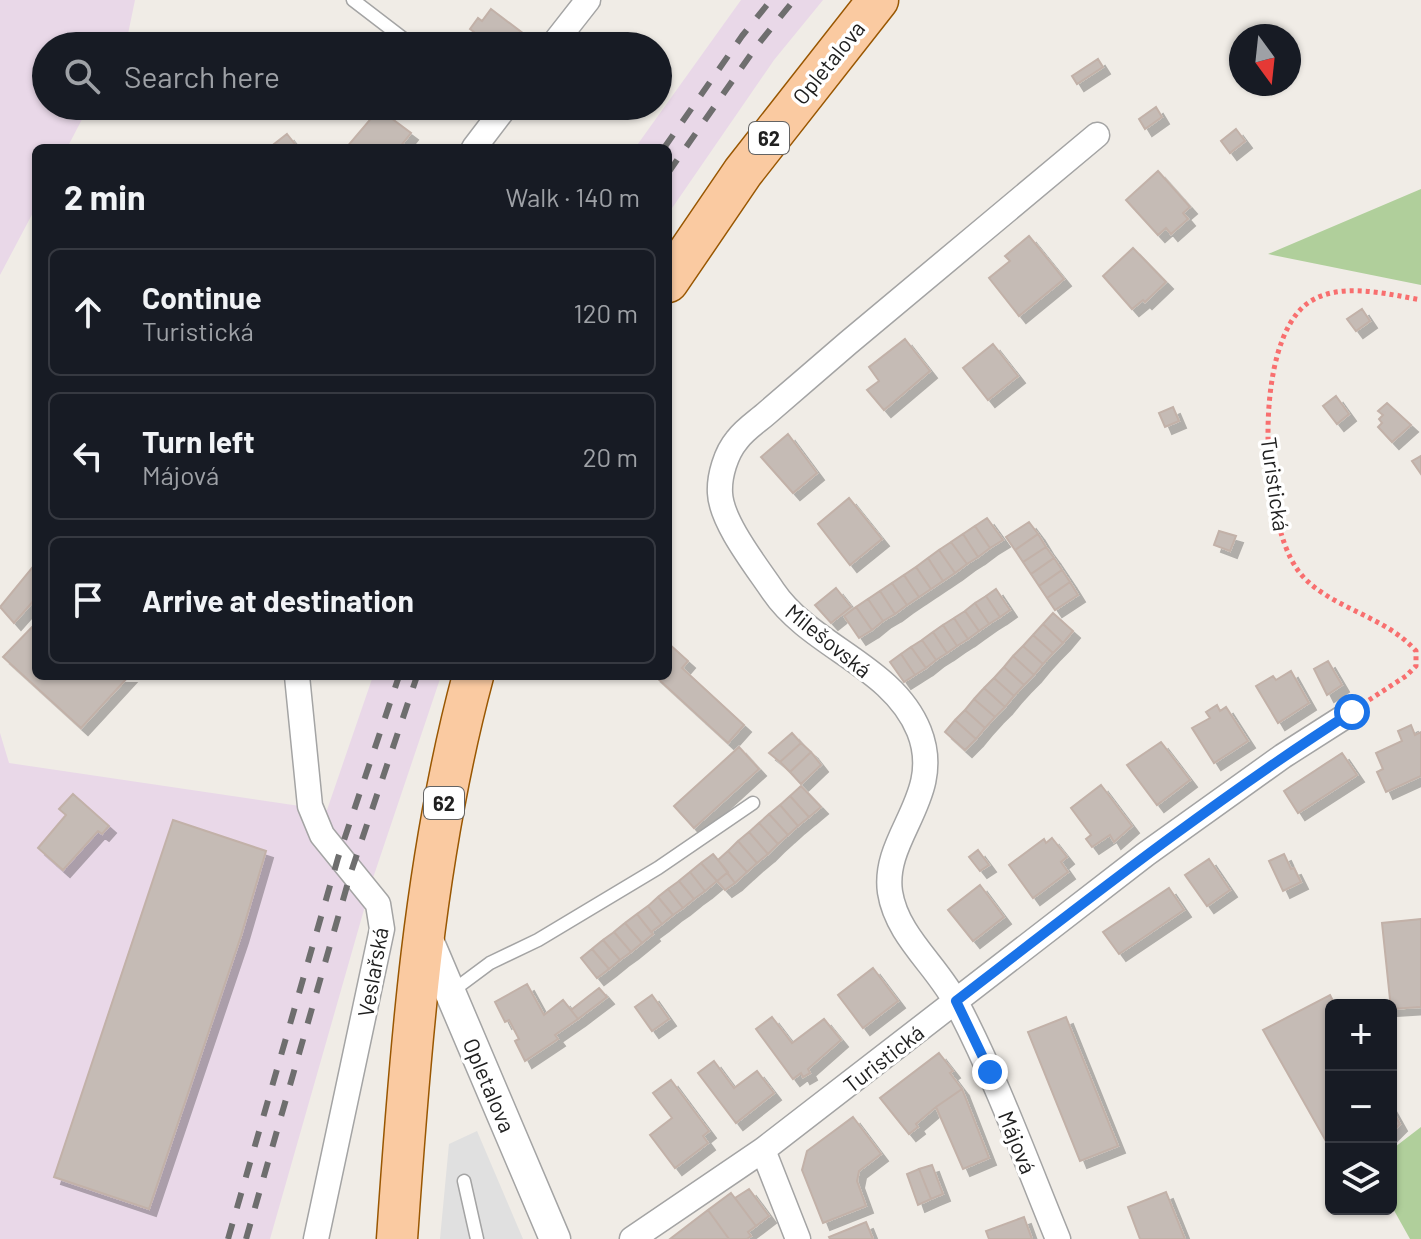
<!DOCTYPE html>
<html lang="en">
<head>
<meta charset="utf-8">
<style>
  body { margin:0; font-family:Barlow,sans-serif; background:#242831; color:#f1f3f6 }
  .controls { position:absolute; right:24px; bottom:24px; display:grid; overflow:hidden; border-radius:12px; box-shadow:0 2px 6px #0004 }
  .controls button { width:72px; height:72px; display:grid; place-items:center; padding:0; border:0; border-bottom:2px solid #363941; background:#171b24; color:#f1f3f6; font:40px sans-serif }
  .compass { position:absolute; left:1229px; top:24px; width:72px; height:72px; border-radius:50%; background:#171b24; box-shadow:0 2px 6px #0004; rotate:165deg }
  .stop { position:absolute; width:24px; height:24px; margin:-18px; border:6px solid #1a73e8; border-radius:50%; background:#fff }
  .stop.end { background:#1a73e8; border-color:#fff; box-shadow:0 2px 8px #0008 }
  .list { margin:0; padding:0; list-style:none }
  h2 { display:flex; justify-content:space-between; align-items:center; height:104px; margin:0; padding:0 32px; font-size:34px }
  h2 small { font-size:26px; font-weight:400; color:#9ea1a6 }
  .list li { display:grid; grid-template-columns:52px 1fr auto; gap:24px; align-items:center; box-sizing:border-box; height:128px; margin:0 16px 16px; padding:0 16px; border:2px solid #363941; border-radius:12px }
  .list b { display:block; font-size:30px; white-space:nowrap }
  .list p { margin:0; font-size:26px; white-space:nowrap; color:#9ea1a6 }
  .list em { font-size:26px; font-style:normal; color:#9ea1a6 }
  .icon { flex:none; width:44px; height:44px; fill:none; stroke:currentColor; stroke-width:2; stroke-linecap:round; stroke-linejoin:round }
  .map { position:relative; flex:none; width:1421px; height:1239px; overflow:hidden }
  .search { position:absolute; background:#171b24; box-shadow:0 2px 6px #0004; left:32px; top:32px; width:640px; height:88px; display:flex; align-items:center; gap:20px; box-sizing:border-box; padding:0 28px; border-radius:44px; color:#9ea1a6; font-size:30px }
  .panel { position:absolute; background:#171b24; box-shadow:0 2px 6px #0004; left:32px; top:144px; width:640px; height:536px; border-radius:12px }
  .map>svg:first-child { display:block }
  .industrial { fill:#e9d8e8 }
  .forest { fill:#b0cf9b }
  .parking { fill:#e0e0e0 }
  .building { fill:#c5bbb5; stroke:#c2b1a8; stroke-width:2; filter:url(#shadow) }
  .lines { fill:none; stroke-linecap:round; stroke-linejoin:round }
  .service-casing { stroke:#a4a4a4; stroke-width:15 }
  .minor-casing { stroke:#a4a4a4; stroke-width:27 }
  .tertiary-casing { stroke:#a4a4a4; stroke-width:33 }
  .primary-casing { stroke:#995702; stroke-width:43 }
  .path { stroke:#f86f6f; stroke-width:5; stroke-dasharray:4 4; stroke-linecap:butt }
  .service { stroke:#fff; stroke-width:12 }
  .minor { stroke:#fff; stroke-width:24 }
  .tertiary { stroke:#fff; stroke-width:30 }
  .primary { stroke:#facaa1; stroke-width:40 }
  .rail { stroke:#6e6e6e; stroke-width:6; stroke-dasharray:16 16; stroke-linecap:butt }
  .route { stroke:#1a73e8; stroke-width:10 }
  .labels { text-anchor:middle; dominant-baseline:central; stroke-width:7; stroke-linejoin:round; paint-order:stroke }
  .shield { fill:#fff; stroke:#636363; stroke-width:2 }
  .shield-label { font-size:20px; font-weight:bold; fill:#202020 }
  .street-label { font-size:22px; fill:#202020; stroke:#fff }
</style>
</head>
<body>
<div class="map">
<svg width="1421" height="1239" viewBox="0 0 1421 1239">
  <defs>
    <filter id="shadow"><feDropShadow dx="7" dy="7" stdDeviation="0" flood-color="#0004"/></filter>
  </defs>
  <rect width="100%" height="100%" fill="#f0ece6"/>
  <!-- industrial -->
  <path class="industrial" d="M 0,0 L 135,0 L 128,34 L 121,46 L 46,46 L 46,106 L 89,106 L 67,148 L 36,148 L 36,207 L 0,275 Z
    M 741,0 L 823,0 L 774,60 L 668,214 L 668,148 L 635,148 Z
    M 373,676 L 441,676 L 373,878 L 270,1239 L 0,1239 L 0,733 L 9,763 L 327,810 Z"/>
  <!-- forest -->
  <path class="forest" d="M 1421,189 L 1421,285 L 1268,254 Z
    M 1421,1127 L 1421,1239 L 1410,1239 L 1391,1205 L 1391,1150 Z"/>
  <!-- parking -->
  <path class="parking" d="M 477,1131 L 523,1239 L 440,1239 L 449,1144 Z"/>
  <!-- building -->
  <path class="building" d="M 491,9 L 524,34 L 515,46 L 464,46 L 474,32 L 470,29 L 478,18 L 482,21 Z
    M 1098,59 L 1103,67 L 1077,84 L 1072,76 Z
    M 1156,107 L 1162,117 L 1145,129 L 1139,119 Z
    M 379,109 L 411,133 L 399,148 L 346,148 Z
    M 1236,129 L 1245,141 L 1230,153 L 1221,141 Z
    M 287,134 L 298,148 L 269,148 Z
    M 1158,171 L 1190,207 L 1183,213 L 1188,219 L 1171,234 L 1166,228 L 1158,235 L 1126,200 Z
    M 1029,236 L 1064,279 L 1019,316 L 989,278 L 1010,261 L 1005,256 Z
    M 1133,248 L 1166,282 L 1145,302 L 1143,300 L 1132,309 L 1103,276 Z
    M 1362,309 L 1370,321 L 1356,331 L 1347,319 Z
    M 905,339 L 930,371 L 884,410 L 867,390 L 879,381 L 869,367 Z
    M 993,344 L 1018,376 L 988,400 L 963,368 Z
    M 1336,396 L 1349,414 L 1337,424 L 1323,406 Z
    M 1387,403 L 1411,425 L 1392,442 L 1378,427 L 1382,423 L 1379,419 L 1383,415 L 1378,411 Z
    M 1173,407 L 1179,421 L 1165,427 L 1159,413 Z
    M 788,434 L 817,473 L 793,493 L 761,457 Z
    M 1421,456 L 1421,474 L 1412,461 Z
    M 849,498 L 882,539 L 850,565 L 818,524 Z
    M 987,518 L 1003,540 L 990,548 L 975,526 Z
    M 1029,522 L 1038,534 L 1015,550 L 1006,537 Z
    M 975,526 L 990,548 L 978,557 L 963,534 Z
    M 1219,531 L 1236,536 L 1230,551 L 1214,545 Z
    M 963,534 L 978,557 L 967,564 L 951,542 Z
    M 1038,534 L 1046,547 L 1023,562 L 1015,550 Z
    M 951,542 L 967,564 L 955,573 L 939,550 Z
    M 1046,547 L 1054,558 L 1031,574 L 1023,562 Z
    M 939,550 L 955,573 L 943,581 L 928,558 Z
    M 928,558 L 943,581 L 931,589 L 916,567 Z
    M 1054,558 L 1062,570 L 1039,586 L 1031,574 Z
    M 36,563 L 36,598 L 14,623 L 0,607 Z
    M 916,567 L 931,589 L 919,597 L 904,575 Z
    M 1062,570 L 1070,582 L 1047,598 L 1039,586 Z
    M 904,575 L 919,597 L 907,605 L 892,583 Z
    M 1070,582 L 1078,595 L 1055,610 L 1047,598 Z
    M 892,583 L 907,605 L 895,614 L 880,591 Z
    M 836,588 L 851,607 L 831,623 L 815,605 Z
    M 996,589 L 1010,610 L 1000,617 L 986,596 Z
    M 880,591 L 895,614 L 883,621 L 868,599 Z
    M 986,596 L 1000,617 L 989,624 L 975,603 Z
    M 868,599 L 883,621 L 872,630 L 856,607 Z
    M 975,603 L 989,624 L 979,631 L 965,611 Z
    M 856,607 L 872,630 L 859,638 L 844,616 Z
    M 965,611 L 979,631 L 968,639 L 954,618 Z
    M 1053,613 L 1073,631 L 1063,643 L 1043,624 Z
    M 954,618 L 968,639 L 957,646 L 943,625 Z
    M 1043,624 L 1063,643 L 1053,653 L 1033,635 Z
    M 943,625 L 957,646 L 947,653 L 933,632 Z
    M 32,627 L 36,632 L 36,676 L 129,676 L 81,728 L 3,657 Z
    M 933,632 L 947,653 L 936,660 L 922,640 Z
    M 1033,635 L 1053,653 L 1043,664 L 1023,646 Z
    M 922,640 L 936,660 L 926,668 L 911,647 Z
    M 668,643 L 688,661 L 682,668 L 744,725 L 728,743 L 655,676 L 668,676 Z
    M 1023,646 L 1043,664 L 1034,675 L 1013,656 Z
    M 911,647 L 926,668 L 915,675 L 901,654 Z
    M 901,654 L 915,675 L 904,682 L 890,662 Z
    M 1013,656 L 1034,675 L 1024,685 L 1004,667 Z
    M 1328,661 L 1342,685 L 1327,695 L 1314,669 Z
    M 1004,667 L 1024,685 L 1014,696 L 994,678 Z
    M 1291,671 L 1309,703 L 1278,723 L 1256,686 L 1273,676 L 1276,680 Z
    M 994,678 L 1014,696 L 1005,707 L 984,688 Z
    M 984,688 L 1005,707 L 995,717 L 974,699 Z
    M 974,699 L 995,717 L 985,728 L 965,710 Z
    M 1217,705 L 1220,711 L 1226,707 L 1248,741 L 1214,763 L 1192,728 L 1210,718 L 1206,712 Z
    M 965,710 L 985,728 L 976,739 L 955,720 Z
    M 955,720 L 976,739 L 965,750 L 945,732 Z
    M 1411,725 L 1415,735 L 1421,732 L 1421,776 L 1386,792 L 1377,772 L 1383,769 L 1376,753 L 1402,741 L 1398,731 Z
    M 792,733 L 801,743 L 780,762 L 769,753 Z
    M 1161,742 L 1190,780 L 1157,805 L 1127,765 Z
    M 801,743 L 811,752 L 790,772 L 780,762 Z
    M 739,747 L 759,769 L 694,828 L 674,806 Z
    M 811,752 L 821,765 L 801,784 L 790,772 Z
    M 1342,753 L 1357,775 L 1298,813 L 1284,791 Z
    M 1101,785 L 1132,826 L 1114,842 L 1110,835 L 1092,847 L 1086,839 L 1091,835 L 1071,808 Z
    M 801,786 L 821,807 L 809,817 L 790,796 Z
    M 73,794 L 109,826 L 102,834 L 98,831 L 63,870 L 38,848 L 66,815 L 59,809 Z
    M 790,796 L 809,817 L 798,826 L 780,805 Z
    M 780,805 L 798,826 L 788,835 L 769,814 Z
    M 769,814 L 788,835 L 778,844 L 759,823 Z
    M 173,820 L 266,851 L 241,936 L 149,1209 L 54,1177 Z
    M 759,823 L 778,844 L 768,854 L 749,832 Z
    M 749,832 L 768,854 L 757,863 L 738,841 Z
    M 1052,838 L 1067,857 L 1061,862 L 1068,872 L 1033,898 L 1009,865 L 1044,839 L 1046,843 Z
    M 738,841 L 757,863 L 747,872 L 728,851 Z
    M 978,850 L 989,865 L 980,871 L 969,857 Z
    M 728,851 L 747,872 L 735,883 L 718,860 Z
    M 713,854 L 728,872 L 717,881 L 701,863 Z
    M 1284,854 L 1291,869 L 1294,868 L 1301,882 L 1283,891 L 1269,861 Z
    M 1209,859 L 1230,890 L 1207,906 L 1185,875 Z
    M 701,863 L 717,881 L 705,891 L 690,872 Z
    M 690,872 L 705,891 L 694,899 L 679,881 Z
    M 727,873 L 735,883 L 725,890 L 717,881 Z
    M 679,881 L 694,899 L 683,908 L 668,889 Z
    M 980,885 L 1004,917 L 973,941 L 948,910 Z
    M 1169,888 L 1184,910 L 1119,954 L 1103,932 Z
    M 668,889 L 683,908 L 673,915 L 658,897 Z
    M 658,897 L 673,915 L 662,924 L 648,906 Z
    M 648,906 L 662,924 L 651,932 L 637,914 Z
    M 637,914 L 653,934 L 642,943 L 625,923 Z
    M 1421,919 L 1421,1007 L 1391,1009 L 1382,923 Z
    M 625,923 L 642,943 L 631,952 L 614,932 Z
    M 614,932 L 631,952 L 620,960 L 603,940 Z
    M 603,940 L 620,960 L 609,969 L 592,949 Z
    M 592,949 L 609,969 L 597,978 L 581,958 Z
    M 873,968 L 898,1001 L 863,1028 L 838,995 Z
    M 527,984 L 544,1015 L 563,1000 L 578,1019 L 555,1035 L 558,1039 L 525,1061 L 515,1041 L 519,1039 L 509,1020 L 505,1022 L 495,1002 Z
    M 599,988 L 607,997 L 578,1019 L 571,1010 Z
    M 652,995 L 669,1019 L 652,1031 L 635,1007 Z
    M 1330,995 L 1335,1005 L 1331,1005 L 1331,1150 L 1263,1030 Z
    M 772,1017 L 792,1043 L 824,1019 L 841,1040 L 808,1069 L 810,1073 L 803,1077 L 801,1073 L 793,1079 L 756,1029 Z
    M 1066,1017 L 1118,1146 L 1080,1161 L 1028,1032 Z
    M 939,1053 L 953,1071 L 950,1073 L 962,1089 L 936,1107 L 916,1124 L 918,1127 L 909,1134 L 880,1098 Z
    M 714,1061 L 734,1088 L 757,1071 L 774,1093 L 736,1123 L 698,1073 Z
    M 671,1080 L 709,1131 L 703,1136 L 708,1143 L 675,1168 L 650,1135 L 672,1118 L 653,1093 Z
    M 962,1089 L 989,1158 L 963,1169 L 936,1107 Z
    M 1391,1108 L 1400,1124 L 1391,1133 Z
    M 853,1117 L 881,1154 L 859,1171 L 857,1181 L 866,1206 L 823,1223 L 802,1170 L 807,1151 Z
    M 932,1165 L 943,1194 L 931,1199 L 919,1169 Z
    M 919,1169 L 931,1199 L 918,1205 L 907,1174 Z
    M 749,1189 L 769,1216 L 756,1226 L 735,1198 Z
    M 1166,1192 L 1185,1239 L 1140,1239 L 1128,1207 Z
    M 731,1193 L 756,1226 L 748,1232 L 751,1236 L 747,1239 L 729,1239 L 708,1210 Z
    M 708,1210 L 729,1239 L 670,1239 Z
    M 1024,1217 L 1032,1239 L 989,1239 L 986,1231 Z
    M 866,1222 L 873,1239 L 830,1239 L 829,1237 Z"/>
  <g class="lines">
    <!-- service casing -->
    <g class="service-casing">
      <path id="service" d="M 353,0 L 413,46
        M 451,992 L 490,963 L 538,940 L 658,868 L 753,803
        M 464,1181 L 477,1239"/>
    </g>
    <!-- minor casing -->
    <g class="minor-casing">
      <path id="minor" d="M 552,46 L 588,0
        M 474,148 L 506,106
        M 297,676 L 310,806 L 322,835 L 378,904 L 382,929 L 316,1239
        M 763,1150 L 798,1239
        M 632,1239 L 763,1150 L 1146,854 L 1283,756 L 1352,712
        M 1058,1239 C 1026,1161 997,1081 958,1006 C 938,966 897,937 890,892 C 882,836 945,796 919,731 C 893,666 811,647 773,591 C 757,567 721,522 720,493 C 719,476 726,453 737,440 C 745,429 758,421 768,412 C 795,389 821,366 848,343 C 931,274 1014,204 1097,135"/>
    </g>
    <!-- tertiary casing -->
    <g class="tertiary-casing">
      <path id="tertiary" d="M 425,933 L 555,1239"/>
    </g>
    <!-- primary casing -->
    <g class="primary-casing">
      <path id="primary" d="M 668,282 L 743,172 L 878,0
        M 397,1239 C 410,1050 424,859 473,676"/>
    </g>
    <!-- path -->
    <path class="path" d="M 1369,700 L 1406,676 L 1416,666 L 1416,651 C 1384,614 1323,607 1297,569 C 1261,518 1252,343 1308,303 C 1339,281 1387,294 1421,300"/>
    <!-- service -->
    <use href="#service" class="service"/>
    <!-- minor -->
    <use href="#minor" class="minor"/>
    <!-- tertiary -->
    <use href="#tertiary" class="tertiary"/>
    <!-- primary -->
    <use href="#primary" class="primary"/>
    <!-- rail -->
    <path class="rail" d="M 664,148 L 742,36 L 771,0
      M 668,173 L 756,47 L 794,0
      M 228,1239 L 338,858 L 399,676
      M 246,1239 L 351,872 L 417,676"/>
  </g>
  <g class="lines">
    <!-- route -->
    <path class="route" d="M 990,1072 L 956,1001 C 1086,901 1214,800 1352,712"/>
  </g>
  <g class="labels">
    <!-- shield labels -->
    <g class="shield">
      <rect x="749" y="122" width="40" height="32" rx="6"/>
      <rect x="424" y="787" width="40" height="32" rx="6"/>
    </g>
    <g class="shield-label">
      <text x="769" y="138">62</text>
      <text x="444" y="803">62</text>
    </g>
    <!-- street labels -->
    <g class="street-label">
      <text transform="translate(828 62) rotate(-51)">Opletalova</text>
      <text transform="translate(1276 484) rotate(82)">Turistická</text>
      <text transform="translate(829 640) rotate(39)">Milešovská</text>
      <text transform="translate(372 972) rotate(-80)">Veslařská</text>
      <text transform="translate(883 1058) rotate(-38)">Turistická</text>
      <text transform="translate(490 1085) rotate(67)">Opletalova</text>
      <text transform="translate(1018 1142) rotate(68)">Májová</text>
    </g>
  </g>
</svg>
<div class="controls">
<button>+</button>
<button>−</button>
<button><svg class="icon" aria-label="layers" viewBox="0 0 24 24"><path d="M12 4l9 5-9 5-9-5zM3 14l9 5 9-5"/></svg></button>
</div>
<svg class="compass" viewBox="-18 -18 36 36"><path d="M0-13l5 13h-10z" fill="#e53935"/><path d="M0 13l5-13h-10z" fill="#9ea1a6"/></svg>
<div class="stop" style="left:1352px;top:712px"></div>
<div class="stop end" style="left:990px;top:1072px"></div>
<div class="search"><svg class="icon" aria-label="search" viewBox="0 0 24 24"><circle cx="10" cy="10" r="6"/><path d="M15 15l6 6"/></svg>Search here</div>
<section class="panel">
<h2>2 min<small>Walk · 140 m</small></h2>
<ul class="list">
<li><svg class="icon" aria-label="ahead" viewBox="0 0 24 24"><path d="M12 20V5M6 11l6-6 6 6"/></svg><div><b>Continue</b><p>Turistická</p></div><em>120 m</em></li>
<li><svg class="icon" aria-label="left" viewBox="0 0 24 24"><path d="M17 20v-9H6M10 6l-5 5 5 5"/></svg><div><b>Turn left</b><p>Májová</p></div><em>20 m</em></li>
<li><svg class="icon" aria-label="arrive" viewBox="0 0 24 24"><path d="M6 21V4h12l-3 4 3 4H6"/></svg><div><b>Arrive at destination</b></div></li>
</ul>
</section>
</div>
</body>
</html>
